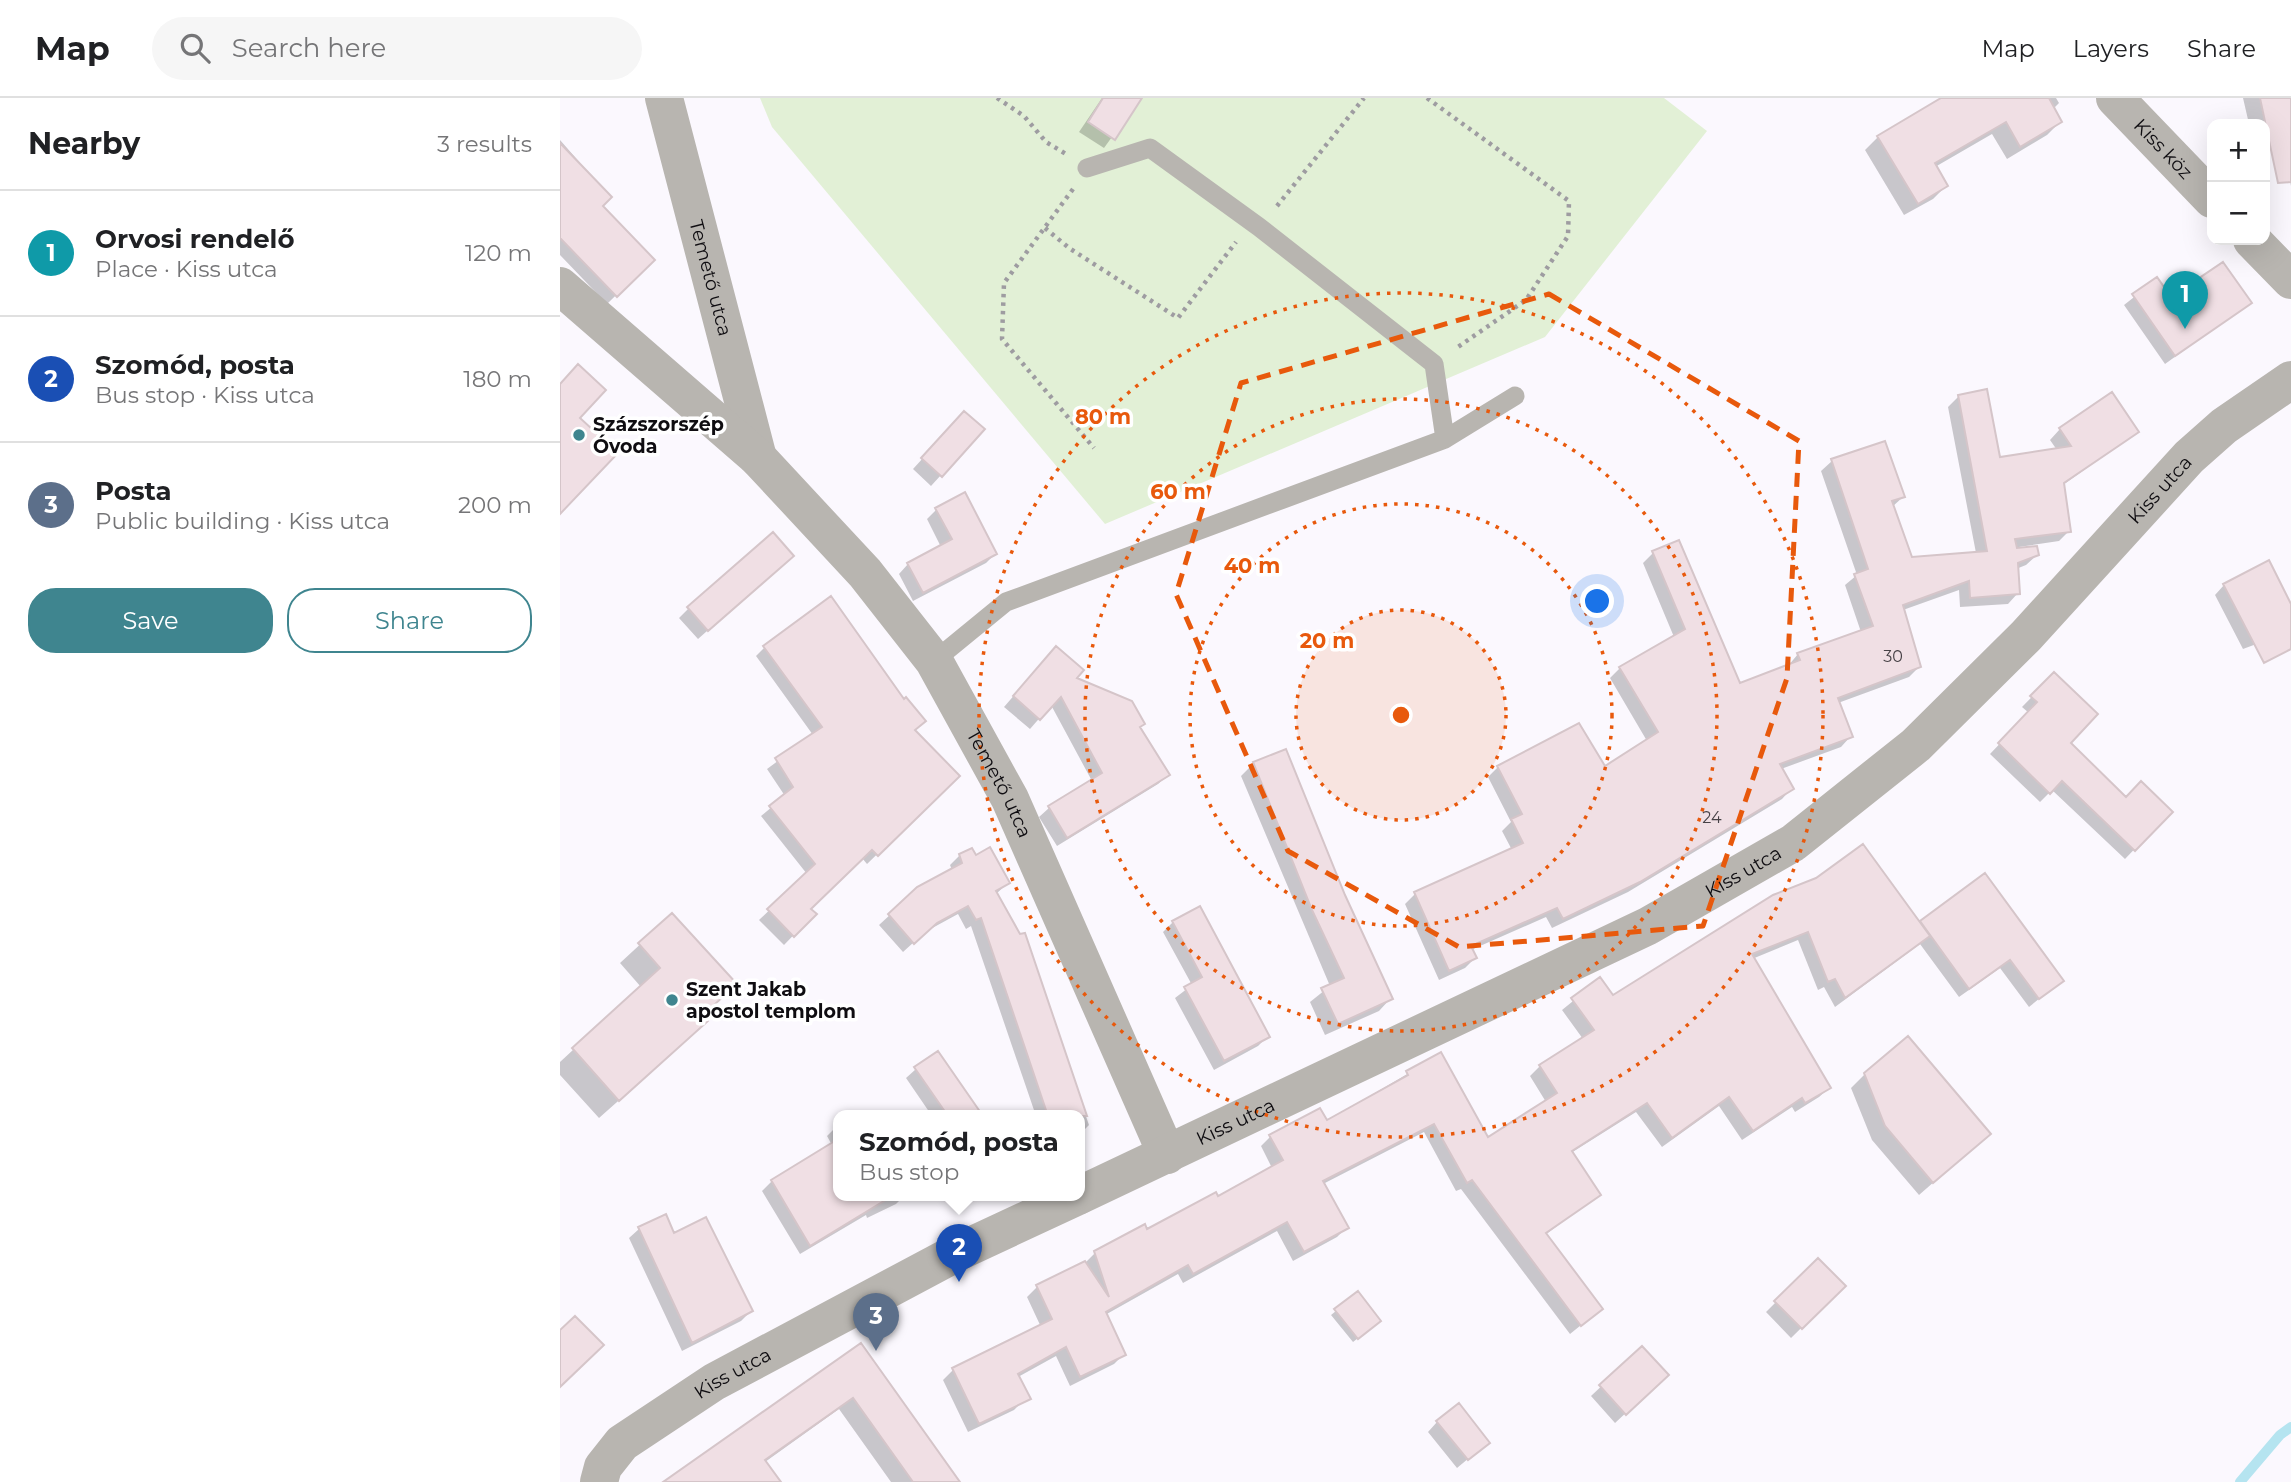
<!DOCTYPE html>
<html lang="en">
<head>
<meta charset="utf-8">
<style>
  body { margin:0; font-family:Montserrat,sans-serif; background:#f6f6f6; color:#202124 }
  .controls { position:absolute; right:21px; top:21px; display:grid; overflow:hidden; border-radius:14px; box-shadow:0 7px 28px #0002 }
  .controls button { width:63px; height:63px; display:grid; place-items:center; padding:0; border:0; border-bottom:2px solid #e0e0e0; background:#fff; color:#202124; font:35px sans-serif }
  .you { position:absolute; left:1038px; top:504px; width:24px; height:24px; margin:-18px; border:5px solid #fff; border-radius:50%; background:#1a73e8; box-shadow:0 0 0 10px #1a73e833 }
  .badge { display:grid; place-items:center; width:46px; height:46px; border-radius:50%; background:#3f858f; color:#fff; font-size:23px; font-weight:700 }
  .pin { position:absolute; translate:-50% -58px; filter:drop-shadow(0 2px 4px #0008) }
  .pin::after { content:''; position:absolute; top:37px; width:24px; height:21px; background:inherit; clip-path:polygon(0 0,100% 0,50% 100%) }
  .popup { position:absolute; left:273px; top:1012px; width:252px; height:91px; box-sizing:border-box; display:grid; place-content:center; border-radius:14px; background:#fff; filter:drop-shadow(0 2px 5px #0005); font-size:23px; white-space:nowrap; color:#757577 }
  .popup b { font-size:26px; color:#202124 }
  .popup::after { content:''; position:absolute; left:50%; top:100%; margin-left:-14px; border:14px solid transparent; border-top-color:#fff }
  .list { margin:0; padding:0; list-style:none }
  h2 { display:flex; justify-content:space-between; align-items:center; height:91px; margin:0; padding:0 28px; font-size:30px }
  h2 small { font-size:23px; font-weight:400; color:#757577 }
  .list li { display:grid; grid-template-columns:46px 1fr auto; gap:21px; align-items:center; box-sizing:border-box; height:126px; padding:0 28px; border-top:2px solid #e0e0e0 }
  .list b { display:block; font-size:26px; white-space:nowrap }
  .list p { margin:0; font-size:23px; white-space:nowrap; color:#757577 }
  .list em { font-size:23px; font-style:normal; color:#757577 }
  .actions { display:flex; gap:14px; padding:21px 28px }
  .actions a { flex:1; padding:16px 0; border:2px solid #3f858f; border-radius:28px; text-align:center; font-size:24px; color:#3f858f }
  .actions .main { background:#3f858f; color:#fff }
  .icon { flex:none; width:38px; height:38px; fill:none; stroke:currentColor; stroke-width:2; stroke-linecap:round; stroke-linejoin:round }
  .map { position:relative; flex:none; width:1731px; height:1384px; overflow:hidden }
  header { display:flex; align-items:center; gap:42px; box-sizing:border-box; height:98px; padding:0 35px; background:#fff; border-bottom:2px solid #e0e0e0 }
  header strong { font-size:33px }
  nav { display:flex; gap:38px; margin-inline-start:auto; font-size:24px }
  .search { width:490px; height:63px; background:#f6f6f6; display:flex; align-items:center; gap:18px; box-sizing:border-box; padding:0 24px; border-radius:38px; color:#757577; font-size:26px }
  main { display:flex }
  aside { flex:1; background:#fff }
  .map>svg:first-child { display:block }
  .green { fill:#e2f0d6 }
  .shadow { fill:#0003 }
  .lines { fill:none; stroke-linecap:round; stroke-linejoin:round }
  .stream { stroke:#b5e4f0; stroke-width:10 }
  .building { fill:#f0dfe4; stroke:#d5c5c9; stroke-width:2 }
  .path { stroke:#9e9ca1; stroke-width:4.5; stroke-dasharray:3.5 5; stroke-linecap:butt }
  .service { stroke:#b8b5b0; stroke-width:19 }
  .minor { stroke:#b8b5b0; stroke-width:38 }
  .tertiary { stroke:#b8b5b0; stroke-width:38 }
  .marked { fill:none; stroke:#e8590c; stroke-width:5; stroke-dasharray:14 9; stroke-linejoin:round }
  .ring { fill:none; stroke:#e8590c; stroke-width:3.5; stroke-dasharray:3.5 7 }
  .poi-dot { fill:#3f858f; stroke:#fff; stroke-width:2.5 }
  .labels { text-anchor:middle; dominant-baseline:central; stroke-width:7; stroke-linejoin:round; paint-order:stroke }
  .number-label { font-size:16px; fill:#474246 }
  .street-label { font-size:19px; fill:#0f0d11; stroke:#fff }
  .poi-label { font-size:19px; font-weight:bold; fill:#0f0d11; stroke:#fff; text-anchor:start }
  .centre { fill:#e8590c; stroke:#fff; stroke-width:3.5 }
  .ring-label { font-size:21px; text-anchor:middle; font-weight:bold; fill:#e8590c; stroke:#fff; stroke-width:7; stroke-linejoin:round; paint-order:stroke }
</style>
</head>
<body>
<header>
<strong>Map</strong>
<div class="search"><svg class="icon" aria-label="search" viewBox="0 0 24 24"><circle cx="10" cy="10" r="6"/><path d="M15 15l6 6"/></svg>Search here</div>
<nav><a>Map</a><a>Layers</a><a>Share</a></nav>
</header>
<main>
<aside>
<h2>Nearby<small>3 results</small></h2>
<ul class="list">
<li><span class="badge" style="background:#0f9aa8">1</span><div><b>Orvosi rendelő</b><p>Place · Kiss utca</p></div><em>120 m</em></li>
<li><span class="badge" style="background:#1a4fb4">2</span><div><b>Szomód, posta</b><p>Bus stop · Kiss utca</p></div><em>180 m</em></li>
<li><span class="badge" style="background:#5c6f8a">3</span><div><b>Posta</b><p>Public building · Kiss utca</p></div><em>200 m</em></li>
</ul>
<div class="actions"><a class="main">Save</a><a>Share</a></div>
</aside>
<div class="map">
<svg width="1731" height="1384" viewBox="0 0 1731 1384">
  <rect width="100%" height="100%" fill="#fbf8fe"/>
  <!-- green -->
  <path class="green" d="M 200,0 L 1104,0 L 1147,33 L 985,239 L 545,426 L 212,29 Z"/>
  <!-- shadow -->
  <path class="shadow" d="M 542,0 L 580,0 L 544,50 L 519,34 Z
    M 1384,0 L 1496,0 L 1499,5 L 1493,11 L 1500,24 L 1487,37 L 1447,61 L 1432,36 L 1375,69 L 1386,88 L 1373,101 L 1344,117 L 1305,52 L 1318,39 Z
    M 1683,0 L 1731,0 L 1731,88 L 1723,47 L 1705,51 L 1705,26 L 1689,26 Z
    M 0,42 L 50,99 L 40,108 L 92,162 L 47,206 L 0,157 Z
    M 1597,181 L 1611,201 L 1690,205 L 1605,266 L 1564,207 Z
    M 1399,298 L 1438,361 L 1497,352 L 1490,342 L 1500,331 L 1577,334 L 1503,387 L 1509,433 L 1499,443 L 1459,449 L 1459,452 L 1477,457 L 1466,467 L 1456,471 L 1458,495 L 1448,506 L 1400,509 L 1399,492 L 1343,512 L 1359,569 L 1349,579 L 1278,605 L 1291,638 L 1281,649 L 1221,671 L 1232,690 L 1222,701 L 1068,794 L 992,830 L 986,819 L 911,852 L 915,860 L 905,870 L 879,882 L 845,806 L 855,796 L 952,752 L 942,733 L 951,724 L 928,679 L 938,669 L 1045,670 L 1087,643 L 1050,580 L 1060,570 L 1114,539 L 1083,465 L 1093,455 L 1179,587 L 1228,568 L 1238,556 L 1301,534 L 1285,487 L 1297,477 L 1261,373 L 1272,363 L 1324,345 L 1343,399 L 1332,409 L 1351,461 L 1416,455 L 1388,309 Z
    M 395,325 L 423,331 L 371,388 L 353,371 Z
    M 376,412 L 435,456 L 426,465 L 353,503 L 339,476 L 348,466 L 381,449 L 367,421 Z
    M 222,467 L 138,541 L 119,520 L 129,510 Z
    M 1664,487 L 1731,510 L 1731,533 L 1683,551 L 1655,497 Z
    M 205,549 L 354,633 L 398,678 L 307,766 L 302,760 L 249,811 L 254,816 L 224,847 L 199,822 L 247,776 L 201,718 L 225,698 L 207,671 L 253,637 L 196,558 Z
    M 487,559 L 579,630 L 608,677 L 598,686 L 497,748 L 479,719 L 489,710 L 532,683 L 491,607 L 470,631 L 444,609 Z
    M 1494,576 L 1508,645 L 1566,701 L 1610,714 L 1565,761 L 1492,692 L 1480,704 L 1430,656 L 1469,615 L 1462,609 Z
    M 725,653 L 784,798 L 831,900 L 819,913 L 765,937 L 750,904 L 770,888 L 681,678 L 694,665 Z
    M 400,757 L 416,759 L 448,785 L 436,796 L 460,838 L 464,837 L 529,1027 L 520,1036 L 520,1018 L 476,1018 L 411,828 L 406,831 L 398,816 L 365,834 L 343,854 L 319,827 L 358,791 L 392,772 L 390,767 Z
    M 1424,778 L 1501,883 L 1469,909 L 1440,870 L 1399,899 L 1360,846 L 1275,909 L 1264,889 L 1258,892 L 1238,842 L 1192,861 L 1269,990 L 1259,999 L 1235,1014 L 1232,1009 L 1182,1042 L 1159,1008 L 1102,1049 L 1076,1014 L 1011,1055 L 1039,1097 L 985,1137 L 1041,1211 L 1010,1236 L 901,1091 L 896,1093 L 864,1034 L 763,1086 L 787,1129 L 777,1139 L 733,1163 L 717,1133 L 623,1185 L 618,1176 L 545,1217 L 564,1256 L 554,1266 L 510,1288 L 496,1258 L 458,1279 L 464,1302 L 454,1312 L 408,1334 L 383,1282 L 393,1272 L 481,1229 L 467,1199 L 477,1189 L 525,1165 L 535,1155 L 657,1101 L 712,1070 L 701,1048 L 710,1039 L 766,1024 L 881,956 L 927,1042 L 986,1004 L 970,978 L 980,968 L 1023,941 L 1002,912 L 1039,882 L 1052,900 L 1213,798 L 1359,826 Z
    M 112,817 L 141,918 L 127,942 L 39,1020 L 0,977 L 0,964 L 81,889 L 60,865 Z
    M 613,824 L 707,939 L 698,948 L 654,972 L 615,900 L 632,887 L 603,834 Z
    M 356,971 L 421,1018 L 372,1018 L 346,980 Z
    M 1305,976 L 1429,1036 L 1359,1097 L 1312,1042 L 1291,990 Z
    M 278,1027 L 278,1098 L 344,1098 L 336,1106 L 307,1120 L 306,1117 L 240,1156 L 202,1093 L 212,1083 L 272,1047 L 267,1038 Z
    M 79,1131 L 113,1137 L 191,1213 L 181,1223 L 122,1253 L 69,1140 Z
    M 1258,1162 L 1284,1188 L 1231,1240 L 1206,1214 Z
    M 797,1196 L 815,1227 L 793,1244 L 771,1217 Z
    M 301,1247 L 397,1384 L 331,1384 L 279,1311 L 205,1364 L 219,1384 L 107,1384 Z
    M 1082,1250 L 1097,1286 L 1055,1325 L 1031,1298 Z
    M 877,1324 L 927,1345 L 897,1370 L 868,1334 Z"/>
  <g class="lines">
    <!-- stream -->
    <path class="stream" d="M 1680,1384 L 1720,1337 L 1731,1329"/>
  </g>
  <!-- building -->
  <path class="building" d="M 543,0 L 582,0 L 555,42 L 528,24 Z
    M 1381,0 L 1489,0 L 1502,24 L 1460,49 L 1446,24 L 1375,65 L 1388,88 L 1358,106 L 1317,38 Z
    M 1700,0 L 1731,0 L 1731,84 L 1718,85 Z
    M 0,45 L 52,99 L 43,108 L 95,162 L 57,199 L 0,140 Z
    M 1663,164 L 1692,205 L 1615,258 L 1572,196 L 1597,179 L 1611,199 Z
    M 18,266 L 46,292 L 20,320 L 58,355 L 0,416 L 0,286 Z
    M 1427,291 L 1440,359 L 1511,348 L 1499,330 L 1552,294 L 1579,334 L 1504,385 L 1511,434 L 1455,441 L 1457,450 L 1477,448 L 1479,457 L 1458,465 L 1460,496 L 1410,500 L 1409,483 L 1343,507 L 1361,569 L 1278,600 L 1293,639 L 1220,666 L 1234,691 L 1080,784 L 1003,821 L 997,810 L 911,848 L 917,860 L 889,873 L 854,794 L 963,745 L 951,721 L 962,716 L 937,668 L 1019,625 L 1045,668 L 1098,634 L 1059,569 L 1125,531 L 1092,453 L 1119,442 L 1180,585 L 1240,562 L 1237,555 L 1313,528 L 1294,476 L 1308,471 L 1271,361 L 1325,343 L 1345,399 L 1332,403 L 1352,459 L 1427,453 L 1398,297 Z
    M 404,313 L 425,331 L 382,379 L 361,360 Z
    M 405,394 L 437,456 L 363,495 L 347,465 L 392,441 L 375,410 Z
    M 213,434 L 234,458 L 148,533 L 127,509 Z
    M 1709,462 L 1731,506 L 1731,551 L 1704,565 L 1663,486 Z
    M 271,498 L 344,601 L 346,599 L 366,623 L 355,632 L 400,678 L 318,758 L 312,752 L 251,811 L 257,816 L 234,839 L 207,811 L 255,766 L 209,708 L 233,689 L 215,660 L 262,629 L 203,548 Z
    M 496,548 L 524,572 L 517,580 L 572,603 L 585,626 L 580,629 L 610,677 L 507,740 L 488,708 L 542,675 L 501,599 L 480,622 L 453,598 Z
    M 1494,574 L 1538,616 L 1511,645 L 1566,699 L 1581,683 L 1613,714 L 1575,753 L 1502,683 L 1490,696 L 1438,645 L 1477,604 L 1470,598 Z
    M 726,651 L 785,797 L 833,901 L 778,926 L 761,890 L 784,880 L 752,812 L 693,664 Z
    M 1303,746 L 1370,838 L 1285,900 L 1275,881 L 1268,884 L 1248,834 L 1192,856 L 1271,990 L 1245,1005 L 1242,1000 L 1193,1033 L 1169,999 L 1112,1040 L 1087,1005 L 1012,1053 L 1041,1097 L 986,1135 L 1043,1211 L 1021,1228 L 912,1082 L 907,1085 L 874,1026 L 763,1083 L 789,1130 L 744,1154 L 727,1124 L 633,1176 L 628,1167 L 546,1214 L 566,1257 L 520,1279 L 506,1249 L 458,1276 L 471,1301 L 419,1326 L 392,1270 L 492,1221 L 476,1187 L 525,1163 L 549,1199 L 534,1153 L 585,1126 L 587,1131 L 656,1094 L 658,1098 L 723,1062 L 709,1037 L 760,1010 L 767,1022 L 848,977 L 846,973 L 881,954 L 928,1039 L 997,995 L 979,967 L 1034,932 L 1011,900 L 1040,879 L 1053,897 L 1213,797 L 1256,780 Z
    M 430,749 L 450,785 L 436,793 L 460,836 L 465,835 L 527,1018 L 488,1018 L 421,820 L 416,822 L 408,808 L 377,825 L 354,846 L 328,816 L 357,789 L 402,765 L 399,756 L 412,750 L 416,757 Z
    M 1425,775 L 1504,883 L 1479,901 L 1450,862 L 1409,891 L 1360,823 Z
    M 640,808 L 710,939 L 664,963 L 624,889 L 642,879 L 612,823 Z
    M 112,815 L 177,886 L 143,917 L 148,923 L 59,1003 L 12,950 L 100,870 L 78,845 Z
    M 1348,938 L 1431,1036 L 1373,1085 L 1325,1028 L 1304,975 Z
    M 378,953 L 423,1018 L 388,1018 L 354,969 Z
    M 278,1041 L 278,1098 L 332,1098 L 250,1148 L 211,1082 Z
    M 106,1116 L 114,1135 L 146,1119 L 193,1213 L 132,1245 L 78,1129 Z
    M 1258,1160 L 1286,1188 L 1242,1231 L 1214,1203 Z
    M 798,1193 L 821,1223 L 798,1241 L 774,1211 Z
    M 15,1218 L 44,1247 L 0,1289 L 0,1232 Z
    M 301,1245 L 400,1384 L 353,1384 L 293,1300 L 205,1362 L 221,1384 L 103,1384 Z
    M 1082,1248 L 1109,1277 L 1066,1317 L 1039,1287 Z
    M 899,1305 L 930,1345 L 908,1362 L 876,1323 Z"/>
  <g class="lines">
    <!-- path -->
    <path class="path" d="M 437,0 L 464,18 L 486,44 L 506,56
      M 867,0 L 1009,103 L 1008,138 L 966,202 L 895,251
      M 513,91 L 444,185 L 442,241 L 534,350
      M 717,108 L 804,0
      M 485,130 L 509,150 L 618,220 L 676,144"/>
    <!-- service -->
    <path class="service" d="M 527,70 L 590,50 L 699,129 L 874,266 L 885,341
      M 374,563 L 446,504 L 885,341 L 955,298"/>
    <!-- minor -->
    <g class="minor">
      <path id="s1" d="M 104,0 L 198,360"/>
      <path id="s2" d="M 1555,0 L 1652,101"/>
      <path d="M 1692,142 L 1731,182"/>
      <path id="s3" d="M 0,188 L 198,360 L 305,475 L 374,563 L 450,701 L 607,1057"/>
    </g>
    <!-- tertiary -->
    <g class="tertiary">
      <path id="s4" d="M 520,1097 L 1088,828 L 1233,745 L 1356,647 L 1466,538 L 1629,359 L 1664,328 L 1731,282"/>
      <path id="s5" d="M 39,1384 L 43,1369 L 62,1345 L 154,1284 L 400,1153 L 518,1098"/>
    </g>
  </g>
  <!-- marked area -->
  <path class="marked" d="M 989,196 L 1239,343 L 1227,580 L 1143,828 L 899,849 L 728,753 L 616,496 L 681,285 Z"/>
  <!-- distance rings -->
  <circle cx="841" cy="617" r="105" fill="#e8590c" fill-opacity=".12"/>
  <g class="ring">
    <circle cx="841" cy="617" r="105"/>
    <circle cx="841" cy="617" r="211"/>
    <circle cx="841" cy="617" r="316"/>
    <circle cx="841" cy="617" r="422"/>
  </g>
  <!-- markers -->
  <g class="poi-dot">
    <circle cx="19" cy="337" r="7"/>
    <circle cx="112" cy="902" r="7"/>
  </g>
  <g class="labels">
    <!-- number labels -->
    <g class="number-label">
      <text x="1333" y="558">30</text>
      <text x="1152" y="719">24</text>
    </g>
    <!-- street labels -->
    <g class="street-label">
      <text stroke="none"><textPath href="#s2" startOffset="70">Kiss köz</textPath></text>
      <text stroke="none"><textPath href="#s1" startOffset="186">Temető utca</textPath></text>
      <text stroke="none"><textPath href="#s4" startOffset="1306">Kiss utca</textPath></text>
      <text stroke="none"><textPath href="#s3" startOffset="670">Temető utca</textPath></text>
      <text stroke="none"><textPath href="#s4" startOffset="738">Kiss utca</textPath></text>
      <text stroke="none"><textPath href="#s4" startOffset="172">Kiss utca</textPath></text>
      <text stroke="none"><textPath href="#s5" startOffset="177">Kiss utca</textPath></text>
    </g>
    <!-- poi labels -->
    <g class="poi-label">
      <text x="33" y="326">Százszorszép<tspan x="33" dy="22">Óvoda</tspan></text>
      <text x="126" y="891">Szent Jakab<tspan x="126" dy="22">apostol templom</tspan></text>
    </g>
  </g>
  <circle cx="841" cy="617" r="10" class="centre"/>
  <g class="ring-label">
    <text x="543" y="326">80 m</text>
    <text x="618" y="401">60 m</text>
    <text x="692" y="475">40 m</text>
    <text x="767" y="550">20 m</text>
  </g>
</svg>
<div class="controls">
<button>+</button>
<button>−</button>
</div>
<div class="you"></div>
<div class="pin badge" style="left:1625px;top:231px;background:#0f9aa8">1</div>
<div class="pin badge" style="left:399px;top:1184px;background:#1a4fb4">2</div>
<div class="popup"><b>Szomód, posta</b>Bus stop</div>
<div class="pin badge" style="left:316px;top:1253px;background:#5c6f8a">3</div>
</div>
</main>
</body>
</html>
